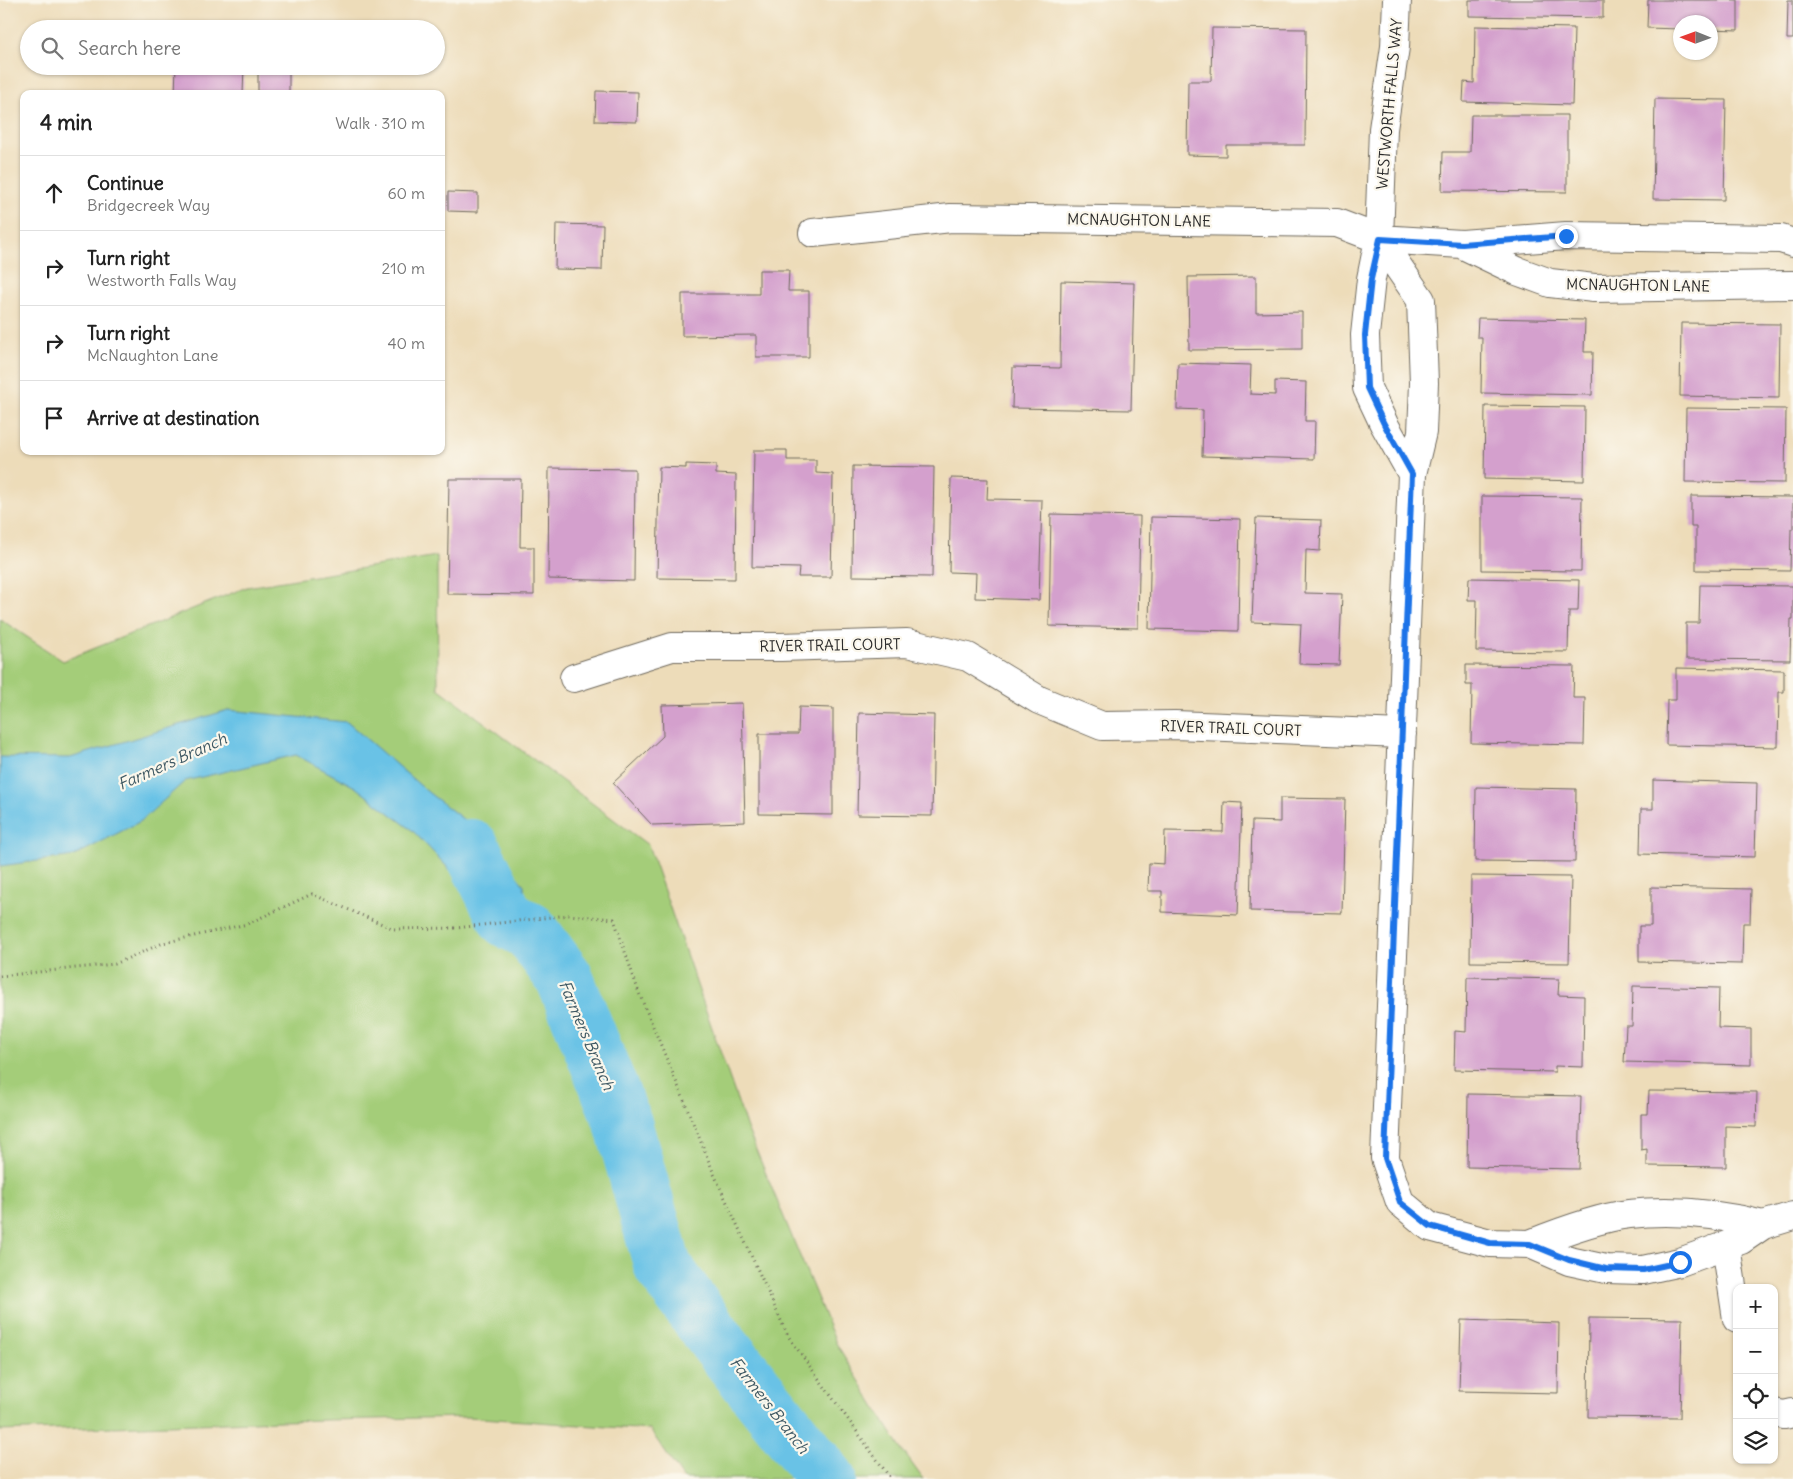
<!DOCTYPE html>
<html lang="en">
<head>
<meta charset="utf-8">
<style>
  body { margin:0; font-family:Delius,sans-serif; background:#f2f2f2; color:#222 }
  .controls { position:absolute; right:15px; bottom:15px; display:grid; overflow:hidden; border-radius:10px; box-shadow:0 1px 4px #0004 }
  .controls button { width:45px; height:45px; display:grid; place-items:center; padding:0; border:0; border-bottom:1px solid #e0e0e0; background:#fff; color:#222; font:25px sans-serif }
  .compass { position:absolute; left:1673px; top:15px; width:45px; height:45px; border-radius:50%; background:#fff; box-shadow:0 1px 4px #0004; rotate:271deg }
  .stop { position:absolute; width:15px; height:15px; margin:-11px; border:4px solid #1a73e8; border-radius:50%; background:#fff }
  .stop.end { background:#1a73e8; border-color:#fff; box-shadow:0 1px 5px #0008 }
  .list { margin:0; padding:0; list-style:none }
  h2 { display:flex; justify-content:space-between; align-items:center; height:65px; margin:0; padding:0 20px; font-size:21px }
  h2 small { font-size:16px; font-weight:400; color:#767676 }
  .list li { display:grid; grid-template-columns:32px 1fr auto; gap:15px; align-items:center; box-sizing:border-box; height:75px; padding:0 20px; border-top:1px solid #e0e0e0 }
  .list b { display:block; font-size:19px; white-space:nowrap }
  .list p { margin:0; font-size:16px; white-space:nowrap; color:#767676 }
  .list em { font-size:16px; font-style:normal; color:#767676 }
  .icon { flex:none; width:28px; height:28px; fill:none; stroke:currentColor; stroke-width:2; stroke-linecap:round; stroke-linejoin:round }
  .map { position:relative; flex:none; width:1793px; height:1479px; overflow:hidden }
  .search { position:absolute; background:#fff; box-shadow:0 1px 4px #0004; left:20px; top:20px; width:425px; height:55px; display:flex; align-items:center; gap:12px; box-sizing:border-box; padding:0 18px; border-radius:28px; color:#767676; font-size:19px }
  .panel { position:absolute; background:#fff; box-shadow:0 1px 4px #0004; left:20px; top:90px; width:425px; height:365px; border-radius:10px }
  .map>svg:first-child { display:block }
  .green { fill:#a4cd79; stroke:#687c52 }
  .water { fill:#69c2e6; stroke:#4a7688 }
  .lines { fill:none; stroke-linecap:round; stroke-linejoin:round }
  .river { stroke:#69c2e6; stroke-width:58 }
  .building { fill:#d4a0cd }
  .minor-casing { stroke:#6f695d; stroke-width:30 }
  .path { stroke:#6f695d; stroke-width:3; stroke-dasharray:1 4; stroke-linecap:butt }
  .minor { stroke:#fff; stroke-width:28 }
  .route { stroke:#1a73e8; stroke-width:6 }
  .labels { text-anchor:middle; dominant-baseline:central; stroke-width:4.5; stroke-linejoin:round; paint-order:stroke }
  .street-label { font-size:15px; fill:#2b2b2b; stroke:#fbf7ec }
  .water-label { font-size:16px; font-style:italic; fill:#3e5863; stroke:#fbf7ec }
</style>
</head>
<body>
<div class="map">
<svg width="1793" height="1479" viewBox="0 0 1793 1479">
  <rect width="100%" height="100%" fill="#fbf7ec"/>
  <filter id="ink" filterUnits="userSpaceOnUse"><feTurbulence type="fractalNoise" baseFrequency=".02" numOctaves="2"/><feDisplacementMap in="SourceGraphic" scale="10" xChannelSelector="R" yChannelSelector="G"/><feConvolveMatrix kernelMatrix="1 2 1 2 8 2 1 2 1" color-interpolation-filters="sRGB"/></filter>
  <filter id="wash" filterUnits="userSpaceOnUse"><feTurbulence type="fractalNoise" baseFrequency=".0096" numOctaves="4" result="noise"/><feDisplacementMap in="SourceGraphic" scale="20" xChannelSelector="R" yChannelSelector="G"/><feGaussianBlur stdDeviation="1.12" result="paint"/><feColorMatrix in="noise" values="0 0 0 0 0 0 0 0 0 0 0 0 0 0 0 0 0 1.4 0 .05"/><feComposite in="paint" operator="in"/></filter>
  <g filter="url(#wash)">
    <rect width="100%" height="100%" fill="#eddcb9"/>
    <!-- green -->
    <path class="green" d="M 437,556 L 438,688 L 648,845 L 747,1128 L 836,1343 L 900,1447 L 923,1479 L 684,1479 L 650,1430 L 468,1417 L 281,1421 L 0,1431 L 0,619 L 63,661 L 247,587 Z"/>
    <!-- water -->
    <path class="water" d="M 228,710 L 347,722 L 429,793 L 480,832 L 524,885 L 526,923 L 493,915 L 412,830 L 355,787 L 296,755 L 185,781 L 141,821 L 74,856 L 0,866 L 0,757 L 70,758 Z"/>
    <g class="lines">
      <!-- river -->
      <path class="river" d="M 471,848 L 507,919 L 530,931 L 564,977 L 623,1123 L 663,1267 L 717,1341 L 827,1479"/>
    </g>
    <g id="blocks">
      <!-- building -->
      <path class="building" d="M 1469,0 L 1603,0 L 1603,18 L 1469,16 Z
        M 1648,0 L 1738,0 L 1738,30 L 1710,29 L 1710,22 L 1680,22 L 1680,29 L 1647,28 Z
        M 1788,0 L 1793,0 L 1793,39 L 1787,39 Z
        M 1475,26 L 1574,28 L 1572,105 L 1463,102 L 1464,82 L 1474,83 Z
        M 1212,28 L 1306,29 L 1305,145 L 1226,145 L 1226,156 L 1187,155 L 1188,81 L 1211,81 Z
        M 176,66 L 244,66 L 243,94 L 175,94 Z
        M 250,66 L 289,66 L 289,94 L 258,94 L 258,70 L 250,70 Z
        M 596,91 L 638,92 L 637,122 L 595,121 Z
        M 1655,99 L 1726,100 L 1724,200 L 1653,199 Z
        M 1471,115 L 1567,115 L 1567,192 L 1442,191 L 1443,152 L 1470,152 Z
        M 448,192 L 478,193 L 478,212 L 448,211 Z
        M 556,224 L 603,225 L 602,270 L 555,269 Z
        M 759,270 L 789,270 L 788,291 L 809,291 L 809,357 L 756,357 L 756,335 L 682,336 L 682,294 L 759,294 Z
        M 1256,276 L 1256,313 L 1302,312 L 1302,349 L 1189,350 L 1188,277 Z
        M 1061,281 L 1134,283 L 1131,410 L 1012,408 L 1013,367 L 1060,368 Z
        M 1478,318 L 1585,320 L 1584,352 L 1593,352 L 1592,395 L 1481,393 L 1482,337 L 1477,337 Z
        M 1681,323 L 1780,324 L 1779,398 L 1680,396 Z
        M 1178,363 L 1251,365 L 1250,394 L 1275,395 L 1275,381 L 1306,382 L 1305,421 L 1315,421 L 1314,459 L 1202,456 L 1203,410 L 1177,409 Z
        M 1485,406 L 1585,407 L 1584,481 L 1484,479 Z
        M 1686,408 L 1786,409 L 1785,483 L 1685,482 Z
        M 754,450 L 787,450 L 787,460 L 816,460 L 816,473 L 833,474 L 831,577 L 798,577 L 799,568 L 752,567 Z
        M 686,464 L 716,465 L 716,474 L 736,475 L 735,579 L 657,578 L 659,467 L 686,468 Z
        M 853,466 L 934,467 L 932,577 L 852,576 Z
        M 549,468 L 635,469 L 634,581 L 548,579 Z
        M 951,478 L 988,479 L 987,499 L 1042,500 L 1039,600 L 975,598 L 976,573 L 949,572 Z
        M 449,479 L 521,479 L 520,547 L 534,547 L 534,595 L 447,594 Z
        M 1482,496 L 1582,497 L 1581,571 L 1482,570 Z
        M 1691,496 L 1793,497 L 1793,529 L 1791,529 L 1790,571 L 1696,570 L 1696,527 L 1691,527 Z
        M 1051,514 L 1140,516 L 1138,628 L 1049,626 Z
        M 1151,517 L 1240,519 L 1238,631 L 1149,629 Z
        M 1256,518 L 1321,520 L 1320,551 L 1306,550 L 1305,593 L 1342,594 L 1339,665 L 1299,664 L 1301,624 L 1252,622 Z
        M 1469,578 L 1579,580 L 1578,611 L 1569,611 L 1568,652 L 1476,651 L 1477,600 L 1468,600 Z
        M 1700,585 L 1793,586 L 1793,619 L 1791,619 L 1790,660 L 1686,659 L 1686,623 L 1699,623 Z
        M 1466,665 L 1574,666 L 1573,698 L 1585,698 L 1584,745 L 1471,743 L 1472,685 L 1466,685 Z
        M 1676,668 L 1784,670 L 1784,692 L 1779,692 L 1778,747 L 1666,745 L 1667,700 L 1676,700 Z
        M 742,703 L 745,822 L 652,825 L 613,783 L 663,736 L 662,705 Z
        M 799,707 L 833,708 L 833,815 L 759,814 L 759,734 L 798,734 Z
        M 859,713 L 934,715 L 932,816 L 857,815 Z
        M 1653,780 L 1757,783 L 1755,857 L 1640,854 L 1641,809 L 1653,809 Z
        M 1476,787 L 1576,789 L 1575,862 L 1475,861 Z
        M 1280,798 L 1345,799 L 1342,913 L 1250,911 L 1252,821 L 1280,822 Z
        M 1224,802 L 1242,803 L 1238,915 L 1162,912 L 1162,891 L 1148,891 L 1149,863 L 1164,864 L 1165,831 L 1223,832 Z
        M 1471,876 L 1571,877 L 1569,963 L 1470,962 Z
        M 1651,887 L 1751,889 L 1750,923 L 1743,923 L 1742,964 L 1639,962 L 1639,926 L 1651,926 Z
        M 1467,977 L 1559,979 L 1558,995 L 1584,996 L 1583,1067 L 1555,1066 L 1555,1072 L 1454,1070 L 1455,1031 L 1466,1032 Z
        M 1633,986 L 1719,988 L 1718,1028 L 1751,1029 L 1751,1065 L 1624,1062 L 1626,1026 L 1632,1026 Z
        M 1649,1091 L 1757,1092 L 1756,1127 L 1726,1126 L 1726,1167 L 1647,1166 L 1647,1149 L 1641,1150 L 1641,1114 L 1648,1114 Z
        M 1468,1094 L 1581,1096 L 1579,1169 L 1467,1167 Z
        M 1589,1318 L 1682,1319 L 1680,1418 L 1588,1417 Z
        M 1461,1320 L 1559,1323 L 1558,1393 L 1459,1391 Z"/>
    </g>
  </g>
  <g filter="url(#ink)">
    <use href="#blocks" fill-opacity="0" stroke="#6f695d" stroke-width="1"/>
    <g class="lines">
      <!-- minor casing -->
      <g class="minor-casing">
        <path id="minor" d="M 1397,0 L 1395,47 L 1383,129 L 1379,239 L 1371,279 L 1365,335 L 1367,388 L 1384,424 L 1412,474
          M 813,233 L 951,218 L 1337,223 L 1379,239 L 1462,244 L 1566,236 L 1781,239 L 1793,243
          M 1379,239 L 1421,300 L 1424,383 L 1422,432 L 1412,474 L 1385,1158 L 1400,1202 L 1430,1227 L 1490,1243 L 1530,1244 L 1569,1261 L 1606,1269 L 1643,1270 L 1680,1262 L 1741,1240 L 1763,1225 L 1793,1216
          M 1463,245 L 1517,271 L 1550,283 L 1594,288 L 1793,285
          M 574,678 L 672,647 L 781,647 L 907,643 L 968,657 L 1039,700 L 1102,726 L 1175,725 L 1402,734
          M 1530,1244 C 1560,1232 1597,1218 1629,1214 C 1674,1209 1720,1214 1763,1225
          M 1726,1246 L 1737,1319
          M 1774,1413 L 1784,1415 L 1793,1413"/>
      </g>
      <!-- path -->
      <path class="path" d="M 0,976 L 115,964 L 163,943 L 247,924 L 312,894 L 394,929 L 456,928 L 569,915 L 614,919 L 639,993 L 681,1093 L 714,1174 L 788,1336 L 891,1479"/>
      <!-- minor -->
      <use href="#minor" class="minor"/>
    </g>
  </g>
  <g class="lines" filter="url(#ink)">
    <!-- route -->
    <path class="route" d="M 1566,236 L 1462,244 L 1380,239 L 1371,279 L 1365,335 L 1367,388 L 1384,424 L 1412,474 L 1385,1158 L 1400,1202 L 1430,1226 L 1490,1243 L 1530,1244 L 1569,1260 L 1606,1269 L 1643,1270 L 1680,1262"/>
  </g>
  <g class="labels">
    <!-- street labels -->
    <g class="street-label">
      <text transform="translate(1389 104) rotate(-85)">WESTWORTH FALLS WAY</text>
      <text transform="translate(1139 220) rotate(1)">MCNAUGHTON LANE</text>
      <text transform="translate(1638 285) rotate(1)">MCNAUGHTON LANE</text>
      <text transform="translate(830 645) rotate(-1)">RIVER TRAIL COURT</text>
      <text transform="translate(1231 728) rotate(2)">RIVER TRAIL COURT</text>
    </g>
    <!-- water labels -->
    <g class="water-label">
      <text transform="translate(172 761) rotate(-24)">Farmers Branch</text>
      <text transform="translate(587 1035) rotate(67)">Farmers Branch</text>
      <text transform="translate(770 1405) rotate(52)">Farmers Branch</text>
    </g>
  </g>
</svg>
<div class="controls">
<button>+</button>
<button>−</button>
<button><svg class="icon" aria-label="locate" viewBox="0 0 24 24"><circle cx="12" cy="12" r="6"/><path d="M12 2v4M12 18v4M2 12h4M18 12h4"/></svg></button>
<button><svg class="icon" aria-label="layers" viewBox="0 0 24 24"><path d="M12 4l9 5-9 5-9-5zM3 14l9 5 9-5"/></svg></button>
</div>
<svg class="compass" viewBox="-18 -18 36 36"><path d="M0-13l5 13h-10z" fill="#e53935"/><path d="M0 13l5-13h-10z" fill="#767676"/></svg>
<div class="stop" style="left:1680px;top:1262px"></div>
<div class="stop end" style="left:1566px;top:236px"></div>
<div class="search"><svg class="icon" aria-label="search" viewBox="0 0 24 24"><circle cx="10" cy="10" r="6"/><path d="M15 15l6 6"/></svg>Search here</div>
<section class="panel">
<h2>4 min<small>Walk · 310 m</small></h2>
<ul class="list">
<li><svg class="icon" aria-label="ahead" viewBox="0 0 24 24"><path d="M12 20V5M6 11l6-6 6 6"/></svg><div><b>Continue</b><p>Bridgecreek Way</p></div><em>60 m</em></li>
<li><svg class="icon" aria-label="right" viewBox="0 0 24 24"><path d="M7 20v-9h11M14 6l5 5-5 5"/></svg><div><b>Turn right</b><p>Westworth Falls Way</p></div><em>210 m</em></li>
<li><svg class="icon" aria-label="right" viewBox="0 0 24 24"><path d="M7 20v-9h11M14 6l5 5-5 5"/></svg><div><b>Turn right</b><p>McNaughton Lane</p></div><em>40 m</em></li>
<li><svg class="icon" aria-label="arrive" viewBox="0 0 24 24"><path d="M6 21V4h12l-3 4 3 4H6"/></svg><div><b>Arrive at destination</b></div></li>
</ul>
</section>
</div>
</body>
</html>
